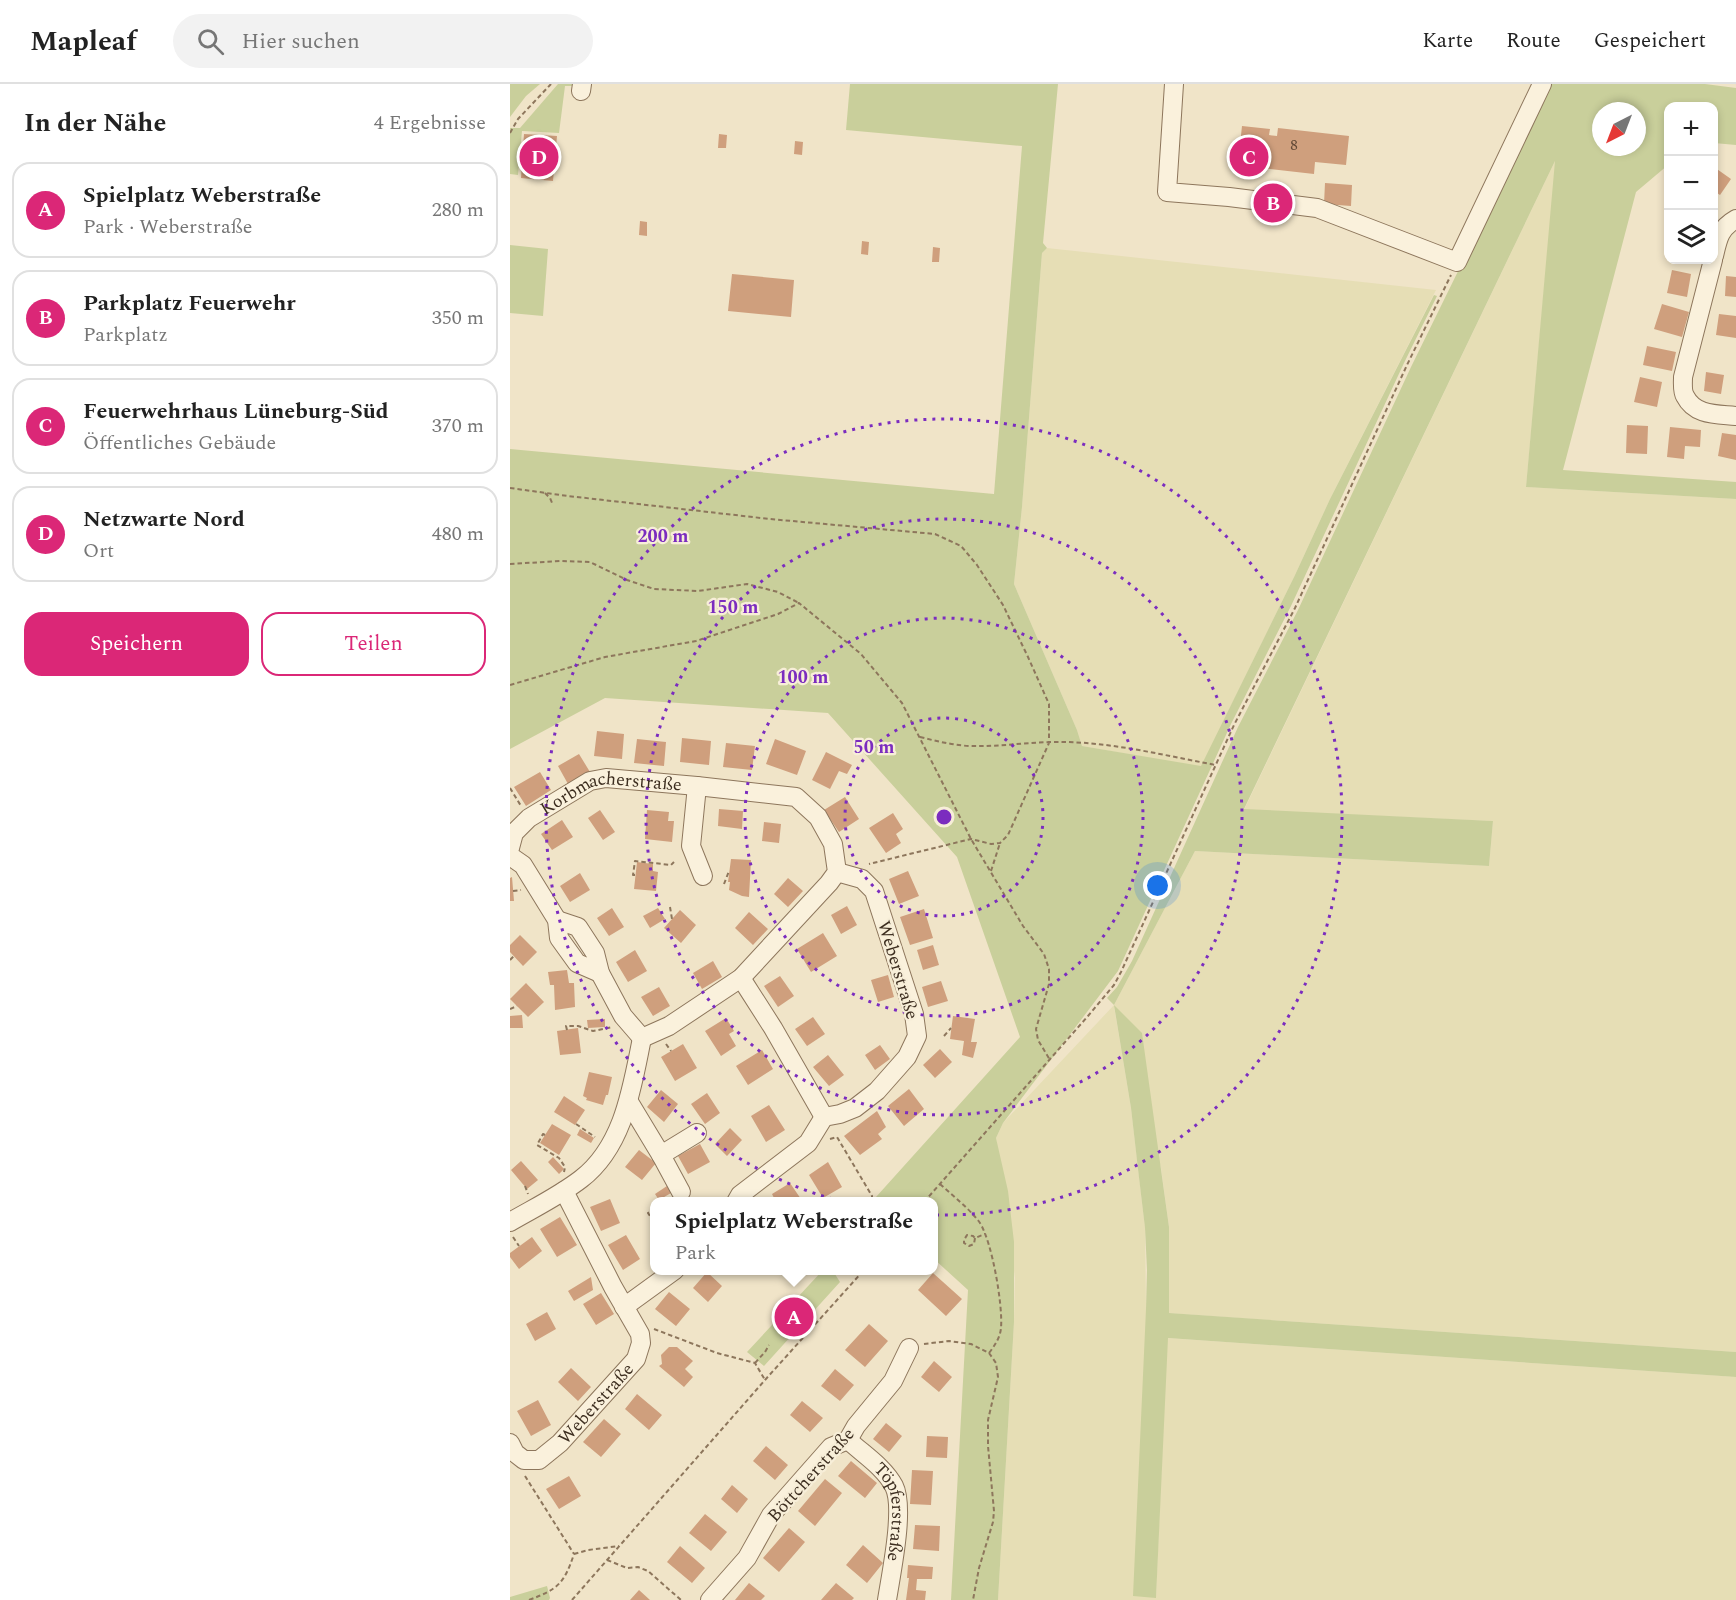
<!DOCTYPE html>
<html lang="de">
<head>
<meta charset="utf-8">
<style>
  body { margin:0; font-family:Spectral,serif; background:#f2f2f2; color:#222 }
  .controls { position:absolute; right:18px; top:18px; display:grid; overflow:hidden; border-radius:12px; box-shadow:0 3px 9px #0003 }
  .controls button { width:54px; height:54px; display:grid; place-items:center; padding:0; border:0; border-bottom:2px solid #e0e0e0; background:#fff; color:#222; font:30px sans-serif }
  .compass { position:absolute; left:1082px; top:18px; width:54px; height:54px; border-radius:50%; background:#fff; box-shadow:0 3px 9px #0003; rotate:222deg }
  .you { position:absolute; left:648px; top:802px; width:21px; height:21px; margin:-15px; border:4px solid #fff; border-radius:50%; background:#1a73e8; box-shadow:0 0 0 9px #1a73e833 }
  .badge { display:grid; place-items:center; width:39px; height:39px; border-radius:50%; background:#db2777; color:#fff; font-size:20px; font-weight:700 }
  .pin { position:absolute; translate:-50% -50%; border:3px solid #fff; box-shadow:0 2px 6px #0006 }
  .popup { position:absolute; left:140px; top:1113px; width:288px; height:78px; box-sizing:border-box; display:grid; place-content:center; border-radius:12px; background:#fff; filter:drop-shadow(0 2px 4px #0005); font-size:20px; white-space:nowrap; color:#767676 }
  .popup b { font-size:22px; color:#222 }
  .popup::after { content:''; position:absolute; left:50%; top:100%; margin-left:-12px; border:12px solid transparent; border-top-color:#fff }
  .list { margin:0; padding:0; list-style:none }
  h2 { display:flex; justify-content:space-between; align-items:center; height:78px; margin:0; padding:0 24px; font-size:26px }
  h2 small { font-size:20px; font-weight:400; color:#767676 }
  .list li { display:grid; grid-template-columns:39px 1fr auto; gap:18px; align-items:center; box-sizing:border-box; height:96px; margin:0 12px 12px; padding:0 12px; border:2px solid #e0e0e0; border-radius:18px }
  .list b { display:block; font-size:22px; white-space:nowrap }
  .list p { margin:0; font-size:20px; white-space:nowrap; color:#767676 }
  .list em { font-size:20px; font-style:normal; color:#767676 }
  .actions { display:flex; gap:12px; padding:18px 24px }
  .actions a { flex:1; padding:14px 0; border:2px solid #db2777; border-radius:18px; text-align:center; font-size:21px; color:#db2777 }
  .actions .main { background:#db2777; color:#fff }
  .icon { flex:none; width:33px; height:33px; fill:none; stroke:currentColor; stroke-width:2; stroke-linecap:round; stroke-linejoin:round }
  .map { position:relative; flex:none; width:1226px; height:1516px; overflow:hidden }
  header { display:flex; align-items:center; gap:36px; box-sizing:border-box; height:84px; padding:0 30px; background:#fff; border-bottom:2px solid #e0e0e0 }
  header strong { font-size:28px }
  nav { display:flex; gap:33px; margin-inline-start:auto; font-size:21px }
  .search { width:420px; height:54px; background:#f2f2f2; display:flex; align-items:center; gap:15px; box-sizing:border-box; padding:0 21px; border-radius:33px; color:#767676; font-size:22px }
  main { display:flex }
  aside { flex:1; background:#fff }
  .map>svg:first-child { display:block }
  .farmland { fill:#e6deb5 }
  .green { fill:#c9cf9b; fill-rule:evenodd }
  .building { fill:#cf9f7d }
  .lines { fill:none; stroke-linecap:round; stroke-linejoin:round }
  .minor-casing { stroke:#8d765c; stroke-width:20 }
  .path { stroke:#8d765c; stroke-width:2; stroke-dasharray:4.5 3; stroke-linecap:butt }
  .minor { stroke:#faf1dc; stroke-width:18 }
  .ring { fill:none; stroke:#7b2cbf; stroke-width:3; stroke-dasharray:3 6 }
  .labels { text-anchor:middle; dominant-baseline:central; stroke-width:4.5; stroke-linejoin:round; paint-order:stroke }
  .number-label { font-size:15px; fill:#624a37 }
  .street-label { font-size:18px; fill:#3d2e20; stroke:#f7eed8 }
  .centre { fill:#7b2cbf; stroke:#f7eed8; stroke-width:3 }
  .ring-label { font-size:18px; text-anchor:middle; font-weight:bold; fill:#7b2cbf; stroke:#f7eed8; stroke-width:4.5; stroke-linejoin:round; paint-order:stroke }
</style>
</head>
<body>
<header>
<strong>Mapleaf</strong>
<div class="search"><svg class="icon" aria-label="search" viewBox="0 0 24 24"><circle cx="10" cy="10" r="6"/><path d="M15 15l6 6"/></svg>Hier suchen</div>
<nav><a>Karte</a><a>Route</a><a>Gespeichert</a></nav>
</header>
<main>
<aside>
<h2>In der Nähe<small>4 Ergebnisse</small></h2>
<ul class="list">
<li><span class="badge">A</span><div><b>Spielplatz Weberstraße</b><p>Park · Weberstraße</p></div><em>280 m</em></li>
<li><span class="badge">B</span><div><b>Parkplatz Feuerwehr</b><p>Parkplatz</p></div><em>350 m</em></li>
<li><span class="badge">C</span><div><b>Feuerwehrhaus Lüneburg-Süd</b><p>Öffentliches Gebäude</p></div><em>370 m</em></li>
<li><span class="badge">D</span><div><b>Netzwarte Nord</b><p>Ort</p></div><em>480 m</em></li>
</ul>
<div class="actions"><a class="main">Speichern</a><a>Teilen</a></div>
</aside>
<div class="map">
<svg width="1226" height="1516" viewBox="0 0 1226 1516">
  <rect width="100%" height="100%" fill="#f0e4c8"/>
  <!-- farmland -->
  <path class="farmland" d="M 1046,75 L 1016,403 L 1226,415 L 1226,1268 L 658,1229 L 659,1143 L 651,1084 L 604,922 L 621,1024 L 635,1144 L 636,1225 L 646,1514 L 657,1254 L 1226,1293 L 1226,1516 L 488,1516 L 504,1238 L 505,1194 L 486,1054 L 493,1039 L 604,921 L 685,767 L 979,782 L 983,737 L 734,726 Z
    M 537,164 L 926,206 L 820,415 L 785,491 L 691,683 L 572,662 L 567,646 L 504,500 L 512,423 L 532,169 Z"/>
  <!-- green -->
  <path class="green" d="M 0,0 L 30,0 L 16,12 L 0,33 Z
    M 48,0 L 63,0 L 63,2 L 55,2 L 49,49 L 12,47 L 8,91 L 0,90 L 0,44 L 10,44 Z
    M 340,0 L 548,0 L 533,159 L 537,164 L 532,169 L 512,423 L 504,500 L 567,646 L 572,662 L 691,682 L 785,491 L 820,415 L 924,211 L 927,212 L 894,279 L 781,522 L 721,640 L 608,887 L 493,1039 L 486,1054 L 498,1107 L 504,1158 L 504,1238 L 488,1516 L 441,1516 L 458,1206 L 424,1175 L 424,1118 L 370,1117 L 366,1113 L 510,953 L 447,773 L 318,629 L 95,614 L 0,665 L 0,365 L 484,410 L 512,62 L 336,46 Z
    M 1040,0 L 1195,0 L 1226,4 L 1226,61 L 1204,59 L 1204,22 L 1158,22 L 1158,81 L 1126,108 L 1053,386 L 1226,398 L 1226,415 L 1016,403 L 1045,77 L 734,725 L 983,737 L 979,782 L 685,767 L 604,921 L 632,949 L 659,1143 L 659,1229 L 1226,1268 L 1226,1293 L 658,1254 L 646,1514 L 623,1512 L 636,1225 L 637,1186 L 635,1144 L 628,1085 L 621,1024 L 604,921 L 597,914 L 607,903 L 622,877 L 728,643 L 788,526 L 901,283 ZM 1091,27 L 1127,27 L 1127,63 L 1091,63 Z
    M 0,161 L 38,165 L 33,232 L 0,229 Z
    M 312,1187 L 323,1187 L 330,1198 L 254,1282 L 237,1268 Z
    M 37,1502 L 40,1514 L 39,1516 L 0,1516 L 0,1513 Z"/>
  <!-- building -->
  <path class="building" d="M 732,42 L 760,45 L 759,51 L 767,52 L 768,44 L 839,52 L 836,81 L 805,78 L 804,90 L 734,82 L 735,71 L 729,70 Z
    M 14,50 L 47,52 L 43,97 L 11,94 Z
    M 209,50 L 217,51 L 216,64 L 208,64 Z
    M 285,57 L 293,58 L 292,71 L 284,70 Z
    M 1204,83 L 1221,95 L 1210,111 L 1204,107 Z
    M 815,99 L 842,101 L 841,122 L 814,120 Z
    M 130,137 L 137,138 L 137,152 L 129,151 Z
    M 352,157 L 359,158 L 358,171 L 351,170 Z
    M 423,163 L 430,164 L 429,178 L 422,178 Z
    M 1162,186 L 1181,190 L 1177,213 L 1157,209 Z
    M 222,190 L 284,196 L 281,233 L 218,227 Z
    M 1216,192 L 1226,193 L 1226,213 L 1215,212 Z
    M 1152,220 L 1179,228 L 1172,253 L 1144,245 Z
    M 1209,230 L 1226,232 L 1226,254 L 1206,251 Z
    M 1137,262 L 1166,268 L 1162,287 L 1133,281 Z
    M 1196,288 L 1214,291 L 1211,310 L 1194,307 Z
    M 1130,293 L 1152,298 L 1147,323 L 1124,318 Z
    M 1117,341 L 1138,342 L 1137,370 L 1116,369 Z
    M 1160,343 L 1191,346 L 1190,363 L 1175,362 L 1174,375 L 1157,373 Z
    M 1212,349 L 1226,351 L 1226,376 L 1208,372 Z
    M 87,647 L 114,650 L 112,675 L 84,672 Z
    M 172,654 L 201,657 L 199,681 L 170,678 Z
    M 127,655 L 156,658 L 154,682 L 124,679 Z
    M 265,655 L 296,667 L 287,691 L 256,680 Z
    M 216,659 L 245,662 L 242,686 L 213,683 Z
    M 316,668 L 342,681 L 337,690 L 329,687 L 320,705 L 302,696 Z
    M 69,670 L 80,688 L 58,700 L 48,682 Z
    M 30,688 L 41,706 L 16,722 L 4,703 Z
    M 335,713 L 349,735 L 329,748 L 314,726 Z
    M 209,725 L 233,727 L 232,745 L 208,742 Z
    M 90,726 L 105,748 L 93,756 L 78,734 Z
    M 137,726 L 159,728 L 158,737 L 164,737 L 162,758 L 135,755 Z
    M 383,729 L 393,745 L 386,750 L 391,759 L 376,769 L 359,744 Z
    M 52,736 L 63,753 L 42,766 L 31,750 Z
    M 254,738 L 271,740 L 269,759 L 252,757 Z
    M 221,775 L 241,776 L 239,813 L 232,812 L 219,806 L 220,798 L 218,798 Z
    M 127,778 L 143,780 L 143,787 L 148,788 L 146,807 L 124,805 Z
    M 398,787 L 409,812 L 389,820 L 379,795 Z
    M 70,789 L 80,806 L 60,818 L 50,802 Z
    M 2,793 L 4,817 L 0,817 L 0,794 Z
    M 278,794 L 293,807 L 278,823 L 264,810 Z
    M 337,822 L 347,841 L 331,850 L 321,831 Z
    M 102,824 L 114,843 L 99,852 L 87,834 Z
    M 148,824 L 155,835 L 140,844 L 133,832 Z
    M 414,825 L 423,854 L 400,861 L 390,833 Z
    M 170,826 L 186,841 L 171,859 L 154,844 Z
    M 239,828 L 258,845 L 243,861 L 225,844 Z
    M 313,849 L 327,872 L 301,888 L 287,865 Z
    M 10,851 L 27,868 L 13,882 L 0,868 L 0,861 Z
    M 423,861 L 429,881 L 413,886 L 407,866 Z
    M 125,866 L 137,887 L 118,898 L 106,878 Z
    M 203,877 L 212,893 L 192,905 L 183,889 Z
    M 57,886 L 59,899 L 64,899 L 65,923 L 45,926 L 44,901 L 40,901 L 38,888 Z
    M 378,891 L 384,913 L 368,918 L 361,896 Z
    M 270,892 L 284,912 L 268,923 L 254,902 Z
    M 431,897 L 438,917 L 418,923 L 412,903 Z
    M 16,899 L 34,918 L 18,933 L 0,915 Z
    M 149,903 L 160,922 L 143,932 L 131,913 Z
    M 12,931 L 13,944 L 0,944 L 0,932 Z
    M 443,932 L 465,935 L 461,958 L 467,958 L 463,974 L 452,971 L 454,957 L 440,955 Z
    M 303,933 L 315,950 L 297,962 L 285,945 Z
    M 216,934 L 224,947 L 219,950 L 226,962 L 211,972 L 195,947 Z
    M 95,935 L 95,943 L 78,944 L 77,936 Z
    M 68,944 L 71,969 L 50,971 L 47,947 Z
    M 173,960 L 187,984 L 165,997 L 151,973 Z
    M 370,961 L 380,975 L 365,986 L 355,971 Z
    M 430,965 L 442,978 L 425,994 L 413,981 Z
    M 252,966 L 263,985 L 238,1001 L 226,982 Z
    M 318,971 L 334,991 L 319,1002 L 303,983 Z
    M 79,988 L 102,993 L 98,1011 L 96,1011 L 93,1021 L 76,1016 L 77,1014 L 73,1012 Z
    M 399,1005 L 414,1025 L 394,1042 L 378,1022 Z
    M 151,1006 L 168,1020 L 154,1038 L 137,1023 Z
    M 197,1009 L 210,1029 L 195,1040 L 181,1020 Z
    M 54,1012 L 75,1026 L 65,1041 L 44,1028 Z
    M 259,1021 L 275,1046 L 256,1058 L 241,1032 Z
    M 367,1027 L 376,1043 L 368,1050 L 372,1055 L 350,1071 L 334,1052 Z
    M 42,1040 L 61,1051 L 49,1071 L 30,1059 Z
    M 220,1044 L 232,1056 L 217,1072 L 205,1060 Z
    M 70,1045 L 84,1054 L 81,1059 L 67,1051 Z
    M 190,1060 L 200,1078 L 178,1090 L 168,1072 Z
    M 129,1066 L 146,1079 L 132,1096 L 115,1083 Z
    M 43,1073 L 54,1085 L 49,1090 L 38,1078 Z
    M 11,1077 L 28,1096 L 17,1105 L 1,1086 Z
    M 318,1078 L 332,1103 L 313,1114 L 299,1091 Z
    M 280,1099 L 293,1118 L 266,1118 L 262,1110 Z
    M 157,1102 L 161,1109 L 149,1116 L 145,1110 Z
    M 100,1115 L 110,1139 L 91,1147 L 80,1123 Z
    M 50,1133 L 67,1161 L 47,1173 L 30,1145 Z
    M 116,1151 L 130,1175 L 113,1186 L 98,1161 Z
    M 22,1153 L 32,1167 L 9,1185 L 0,1173 L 0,1169 Z
    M 197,1188 L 212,1202 L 198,1218 L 183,1204 Z
    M 423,1189 L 452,1215 L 436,1232 L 408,1206 Z
    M 81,1193 L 83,1206 L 64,1217 L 58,1207 Z
    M 159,1208 L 180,1225 L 166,1242 L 145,1225 Z
    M 91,1209 L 104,1230 L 86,1241 L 73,1220 Z
    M 37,1228 L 46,1245 L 25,1257 L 16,1240 Z
    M 359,1240 L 378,1257 L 355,1283 L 335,1266 Z
    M 159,1263 L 167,1263 L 183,1277 L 175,1285 L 183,1293 L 174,1303 L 149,1282 L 152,1280 L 151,1271 Z
    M 424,1277 L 442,1293 L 429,1308 L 411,1293 Z
    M 61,1284 L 81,1303 L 68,1317 L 48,1298 Z
    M 325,1285 L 344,1301 L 330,1317 L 311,1302 Z
    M 127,1310 L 152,1331 L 139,1346 L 115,1325 Z
    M 28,1316 L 41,1341 L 21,1352 L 7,1327 Z
    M 292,1317 L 313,1334 L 300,1348 L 280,1331 Z
    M 94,1335 L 111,1350 L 91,1373 L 73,1358 Z
    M 376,1339 L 392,1352 L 379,1368 L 363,1355 Z
    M 417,1352 L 438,1353 L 437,1374 L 416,1373 Z
    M 256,1362 L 278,1381 L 265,1396 L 243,1377 Z
    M 341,1377 L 367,1399 L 355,1414 L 328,1392 Z
    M 402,1386 L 423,1387 L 421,1421 L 400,1420 Z
    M 59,1392 L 71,1412 L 49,1425 L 36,1405 Z
    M 315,1395 L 332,1409 L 305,1442 L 288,1427 Z
    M 222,1401 L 238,1415 L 227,1429 L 211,1415 Z
    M 195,1430 L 217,1448 L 201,1467 L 179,1449 Z
    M 405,1441 L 430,1442 L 429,1467 L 403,1465 Z
    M 279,1444 L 295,1458 L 269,1488 L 253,1474 Z
    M 353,1461 L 373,1479 L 357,1499 L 336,1481 Z
    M 170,1462 L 195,1484 L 182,1499 L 157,1478 Z
    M 398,1481 L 423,1483 L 422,1495 L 407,1495 L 406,1506 L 416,1507 L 415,1516 L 396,1516 L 399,1494 L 397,1494 Z
    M 239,1499 L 255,1512 L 251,1516 L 225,1516 Z
    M 326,1499 L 344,1514 L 342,1516 L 311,1516 Z
    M 129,1506 L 140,1516 L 120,1516 Z"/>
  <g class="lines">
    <!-- minor casing -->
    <g class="minor-casing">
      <g id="minor">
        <path d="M 664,0 L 657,108 L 719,113 L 807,124 L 947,178 L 1032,0"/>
        <path d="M 71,7 L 72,0"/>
        <path d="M 1204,172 C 1208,154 1210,144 1226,135"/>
        <path d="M 1203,176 L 1173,293 C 1173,299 1172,307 1175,312 C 1185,332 1207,330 1226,332"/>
        <path d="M 187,702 L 181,762 L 193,792"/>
        <path id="s1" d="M 0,764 L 4,749 L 19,734 L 80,697 L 96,694 L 187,702 L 286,713 L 308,733 L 323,760 L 327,788 L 319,799 L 231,894 L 159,942 L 132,954"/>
        <path d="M 0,772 L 13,781 L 47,836 L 49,854 L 67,879 L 90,889"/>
        <path d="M 47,836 L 68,843 L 85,869 L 90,889 L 113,932 L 132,954"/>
        <path d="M 231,894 L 263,944 L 314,1033"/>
        <path d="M 119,1018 L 151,1071 L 187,1049"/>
        <path d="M 151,1071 L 171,1108"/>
        <path d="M 226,1118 L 230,1111 L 298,1059 L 314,1033 L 330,1030 L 345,1024 L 367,1007 L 397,973 L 407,952 L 404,930 L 364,807 L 352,795 L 327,788"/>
        <path d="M 0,1138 C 24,1124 49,1112 71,1095 C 114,1062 122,1003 132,954"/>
        <path d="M 114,1223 L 165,1186"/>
        <path id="s2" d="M 338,1356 C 353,1370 374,1383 384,1402 C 395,1424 381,1490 377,1516"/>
        <path id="s3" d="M 0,1359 L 5,1369 L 14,1376 L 29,1376 L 50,1359 L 126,1275 L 131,1259 L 130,1250 L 103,1203 L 54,1107"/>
        <path d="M 200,1516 L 237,1474 L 261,1431 L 321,1363 L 338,1356 L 346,1342 L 383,1297 L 399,1264"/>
      </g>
    </g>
    <!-- path -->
    <path class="path" d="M 0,49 L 8,35 L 41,0
      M 0,404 L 58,412 L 260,435 L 425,450 L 451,462 L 467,481 L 493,521 L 518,573 L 539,620 L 539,659 L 498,751 L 490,759 L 481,760 L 461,755 L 359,780
      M 35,409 L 40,414 L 43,421
      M 0,480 L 50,477 L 80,478 L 117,496 L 144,505 L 188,507 L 237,500 L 268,508 L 289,519
      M 0,601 L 95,573 L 186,557 L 268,530 L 289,519 L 351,570 L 392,619 L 461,755 L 513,842 L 534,870 L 539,885 L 539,900 L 526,945 L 528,956 L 540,976
      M 410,653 C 426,657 442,661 459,662 C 492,663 524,657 556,658 C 606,659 657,672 706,681
      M 0,704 L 11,722
      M 481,787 L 490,759
      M 125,791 L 123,791 L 125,777 L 161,781 L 164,778
      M 214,800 L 219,787
      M 3,807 L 11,806
      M 160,823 L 162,835
      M 0,876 L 4,872
      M 0,925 L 7,922
      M 57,946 L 56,942 L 68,942 L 83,947 L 103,943
      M 434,952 L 441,944
      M 156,960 L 161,967
      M 66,1040 L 85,1053
      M 35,1051 L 33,1050 L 27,1061 L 49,1074 L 55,1083 L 54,1088
      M 320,1055 L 327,1053 L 362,1112 L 362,1118
      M 430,1100 C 444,1113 459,1124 470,1139 C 482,1158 493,1221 491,1244 C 490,1254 485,1261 479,1269
      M 15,1102 L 18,1110
      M 414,1118 L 578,932 L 604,901 L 611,888 L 724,641 L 785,524 L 897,281 L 941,191
      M 144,1138 L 138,1129 L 144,1125
      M 3,1153 L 9,1162
      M 465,1154 L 464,1160 L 459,1162 L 454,1159 L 454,1156 L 457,1151 L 463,1152 L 465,1154 L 475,1150
      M 144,1245 L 207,1269 L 245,1279 L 255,1296
      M 414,1260 L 439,1257 L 461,1260 L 479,1269 L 486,1279 L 488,1293 L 478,1336 L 478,1362 L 484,1427 L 483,1438 L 469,1484 L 463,1516
      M 245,1279 L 255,1268 L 259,1261
      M 15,1392 L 64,1470
      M 64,1470 L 78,1466 L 109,1462
      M 97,1476 L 117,1484 L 128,1483 L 138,1487 L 171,1516
      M 19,1516 C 48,1505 54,1500 64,1470
      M 62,1516 L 255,1296 L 354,1186"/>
    <!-- minor -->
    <use href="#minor" class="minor"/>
  </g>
  <!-- distance rings -->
  <g class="ring">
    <circle cx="434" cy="733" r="99"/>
    <circle cx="434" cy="733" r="199"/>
    <circle cx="434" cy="733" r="298"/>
    <circle cx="434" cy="733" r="398"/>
  </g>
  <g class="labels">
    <!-- number labels -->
    <g class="number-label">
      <text x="784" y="61">8</text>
    </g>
    <!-- street labels -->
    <g class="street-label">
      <text stroke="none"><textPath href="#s1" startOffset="126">Korbmacherstraße</textPath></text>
      <text transform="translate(388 886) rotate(73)">Weberstraße</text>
      <text stroke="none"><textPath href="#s3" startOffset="118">Weberstraße</textPath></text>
      <text transform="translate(301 1391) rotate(-48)">Böttcherstraße</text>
      <text stroke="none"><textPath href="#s2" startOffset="90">Töpferstraße</textPath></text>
    </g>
  </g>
  <circle cx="434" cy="733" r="9" class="centre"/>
  <g class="ring-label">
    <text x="153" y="458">200 m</text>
    <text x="223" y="529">150 m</text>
    <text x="293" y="599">100 m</text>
    <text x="364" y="669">50 m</text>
  </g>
</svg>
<div class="controls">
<button>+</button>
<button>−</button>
<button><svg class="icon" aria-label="layers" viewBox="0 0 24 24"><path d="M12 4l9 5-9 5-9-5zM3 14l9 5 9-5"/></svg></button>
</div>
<svg class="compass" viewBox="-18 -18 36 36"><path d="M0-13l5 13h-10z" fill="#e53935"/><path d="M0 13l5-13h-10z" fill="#767676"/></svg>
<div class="you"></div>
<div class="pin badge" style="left:284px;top:1233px">A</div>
<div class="popup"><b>Spielplatz Weberstraße</b>Park</div>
<div class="pin badge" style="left:763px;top:119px">B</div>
<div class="pin badge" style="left:739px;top:73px">C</div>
<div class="pin badge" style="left:29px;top:73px">D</div>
</div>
</main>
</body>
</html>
